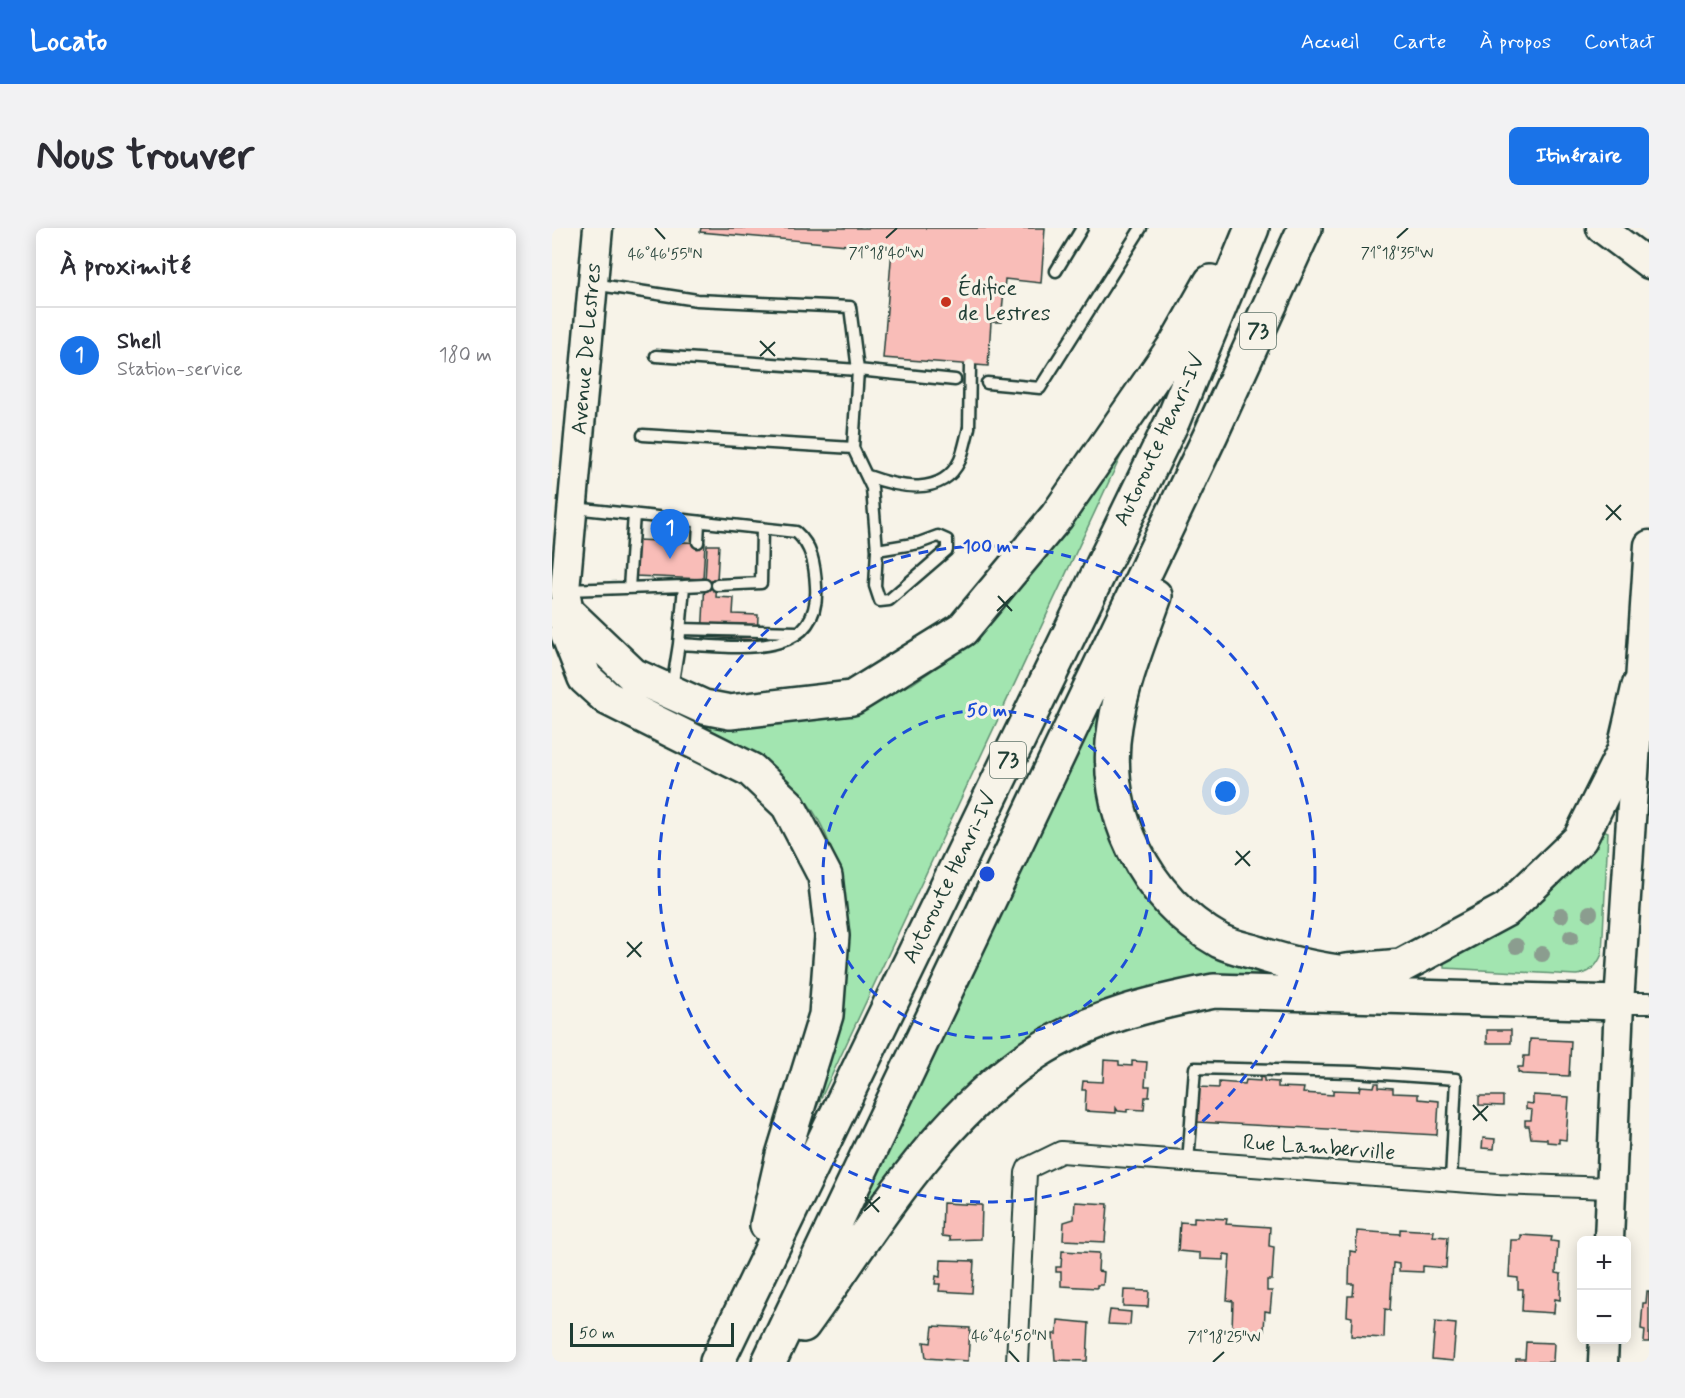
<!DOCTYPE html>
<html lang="fr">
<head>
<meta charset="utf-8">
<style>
  body { margin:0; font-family:Mynerve,sans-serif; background:#f2f2f3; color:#2b2b33 }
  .controls { position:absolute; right:18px; bottom:18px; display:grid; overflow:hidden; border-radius:9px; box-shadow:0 3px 15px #0003 }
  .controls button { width:54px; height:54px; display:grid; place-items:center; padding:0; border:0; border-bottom:2px solid #e1e1e2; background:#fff; color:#2b2b33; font:30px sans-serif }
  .scale { position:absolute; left:18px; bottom:15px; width:164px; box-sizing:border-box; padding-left:6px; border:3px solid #1f3d34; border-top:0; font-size:16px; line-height:21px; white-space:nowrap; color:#1f3d34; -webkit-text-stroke:4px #f7f3e8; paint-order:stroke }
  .you { position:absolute; left:674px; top:564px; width:21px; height:21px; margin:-15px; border:4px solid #fff; border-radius:50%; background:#1a73e8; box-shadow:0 0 0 9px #1a73e833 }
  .badge { display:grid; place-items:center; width:39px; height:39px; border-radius:50%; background:#1a73e8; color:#fff; font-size:20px; font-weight:700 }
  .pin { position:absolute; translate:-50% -50px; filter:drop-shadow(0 2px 3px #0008) }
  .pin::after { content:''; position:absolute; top:32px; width:21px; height:18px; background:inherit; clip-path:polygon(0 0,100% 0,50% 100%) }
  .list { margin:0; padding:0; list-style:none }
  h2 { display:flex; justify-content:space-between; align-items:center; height:78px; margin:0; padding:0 24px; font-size:26px }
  h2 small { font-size:20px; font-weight:400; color:#7c7c81 }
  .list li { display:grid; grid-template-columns:39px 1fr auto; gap:18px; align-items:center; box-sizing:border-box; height:96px; padding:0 24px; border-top:2px solid #e1e1e2 }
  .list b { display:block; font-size:22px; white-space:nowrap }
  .list p { margin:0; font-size:20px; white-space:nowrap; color:#7c7c81 }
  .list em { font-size:20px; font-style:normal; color:#7c7c81 }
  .map { position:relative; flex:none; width:1097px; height:1134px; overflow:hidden; border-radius:9px }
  header { display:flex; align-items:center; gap:36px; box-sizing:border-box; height:84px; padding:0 30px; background:#1a73e8; color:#fff }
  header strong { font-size:28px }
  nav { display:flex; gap:33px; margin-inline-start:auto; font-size:21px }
  .intro { display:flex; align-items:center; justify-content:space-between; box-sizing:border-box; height:144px; padding:0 36px }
  h1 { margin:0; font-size:42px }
  .button { padding:15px 27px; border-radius:9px; background:#1a73e8; color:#fff; font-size:21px; font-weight:700 }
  main { display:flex; gap:36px; padding:0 36px }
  aside { flex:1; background:#fff; border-radius:9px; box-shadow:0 3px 15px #0003 }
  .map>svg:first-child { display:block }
  .green { fill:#a2e5b0; stroke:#609172; stroke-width:1.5 }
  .building { fill:#f9bdb8; stroke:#1f3d34; stroke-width:1.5 }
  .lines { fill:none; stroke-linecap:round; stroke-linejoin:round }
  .lane-casing { stroke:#1f3d34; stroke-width:15 }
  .street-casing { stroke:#1f3d34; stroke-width:24 }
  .secondary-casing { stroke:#1f3d34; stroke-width:33 }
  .highway-casing { stroke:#1f3d34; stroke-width:38 }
  .lane { stroke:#f7f3e8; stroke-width:10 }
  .street { stroke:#f7f3e8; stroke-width:20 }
  .secondary { stroke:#f7f3e8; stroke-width:28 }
  .highway { stroke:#f7f3e8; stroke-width:33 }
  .lane-bridge-casing { stroke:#1f3d34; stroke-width:15; stroke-linecap:butt }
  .lane-bridge { stroke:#f7f3e8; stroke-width:10 }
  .tree { fill:#8b9d8f }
  .ticks { fill:none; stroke:#1f3d34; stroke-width:2 }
  .ring { fill:none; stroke:#1d4ed8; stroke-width:3; stroke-dasharray:10 8 }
  .poi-dot { fill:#c8321e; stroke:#f7f3e8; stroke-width:2 }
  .labels { text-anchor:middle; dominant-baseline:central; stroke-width:6; stroke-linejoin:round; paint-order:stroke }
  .shield { fill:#f7f3e8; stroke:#60746a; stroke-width:1.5 }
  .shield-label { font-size:21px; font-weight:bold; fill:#1f3d34 }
  .poi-label { font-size:22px; fill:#1f3d34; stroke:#f7f3e8; text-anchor:start }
  .street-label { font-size:22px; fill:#1f3d34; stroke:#f7f3e8 }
  .ticks-label { font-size:15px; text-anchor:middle; fill:#1f3d34; stroke:#f7f3e8; stroke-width:6; stroke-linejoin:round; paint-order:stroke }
  .centre { fill:#1d4ed8; stroke:#f7f3e8; stroke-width:3 }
  .ring-label { font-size:18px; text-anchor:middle; font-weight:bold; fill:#1d4ed8; stroke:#f7f3e8; stroke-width:6; stroke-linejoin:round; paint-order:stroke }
</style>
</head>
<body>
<header>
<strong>Locato</strong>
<nav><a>Accueil</a><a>Carte</a><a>À propos</a><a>Contact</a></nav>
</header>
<div class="intro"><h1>Nous trouver</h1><a class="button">Itinéraire</a></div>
<main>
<aside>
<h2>À proximité<small></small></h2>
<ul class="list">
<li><span class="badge">1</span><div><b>Shell</b><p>Station-service</p></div><em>180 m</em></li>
</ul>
</aside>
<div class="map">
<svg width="1097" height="1134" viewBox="0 0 1097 1134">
  <rect width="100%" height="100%" fill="#f7f3e8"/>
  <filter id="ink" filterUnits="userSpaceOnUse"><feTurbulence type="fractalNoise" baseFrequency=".0167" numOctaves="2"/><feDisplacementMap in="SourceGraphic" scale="12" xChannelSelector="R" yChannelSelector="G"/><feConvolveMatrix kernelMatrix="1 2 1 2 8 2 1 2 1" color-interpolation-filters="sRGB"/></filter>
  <g filter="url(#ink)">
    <!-- green -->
    <path class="green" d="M 575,215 L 256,898 L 286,644 C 280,620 272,597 257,577 C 217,520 135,494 74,465 L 78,458 L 146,489 L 317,475 L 360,456 L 401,428 L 450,381 Z
      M 547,479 L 554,483 L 561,605 L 707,740 L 704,753 L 551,779 L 313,989 L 307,985 Z
      M 1051,602 L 1056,604 L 1050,726 C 1045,738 1038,746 1024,747 L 892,740 L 892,730 C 966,699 1005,668 1051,602 Z"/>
    <!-- building -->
    <path class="building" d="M 149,0 L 493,0 L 489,55 L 453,51 L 449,94 L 439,94 L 436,138 L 331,130 L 340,21 L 148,4 Z
      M 85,312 L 153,315 L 151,351 L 83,348 Z
      M 155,317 L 167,317 L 164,369 L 182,370 L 181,386 L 206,387 L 205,412 L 150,409 Z
      M 935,802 L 959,802 L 959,815 L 935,815 Z
      M 978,811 L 1019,813 L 1017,848 L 970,846 L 966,844 L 966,839 L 971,839 L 972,828 L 977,828 Z
      M 552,832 L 567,833 L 567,837 L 580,838 L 580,833 L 595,834 L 593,858 L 598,858 L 597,869 L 593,869 L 592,882 L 575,881 L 575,884 L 566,883 L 564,880 L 564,885 L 533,883 L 534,862 L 530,862 L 531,853 L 551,854 Z
      M 708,849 L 712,850 L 712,853 L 726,854 L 726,859 L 752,860 L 751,865 L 781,867 L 781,862 L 807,863 L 808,858 L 822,859 L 823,855 L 827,855 L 827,859 L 841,860 L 841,865 L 866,866 L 866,871 L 887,873 L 885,907 L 645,894 L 647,859 L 667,860 L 667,854 L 693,856 L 694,852 L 708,853 Z
      M 981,867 L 1017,869 L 1014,912 L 1007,911 L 1007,915 L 995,914 L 995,911 L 979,910 L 977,898 L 973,898 L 973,892 L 979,892 L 980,882 L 974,881 L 974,875 L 981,876 Z
      M 927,868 L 951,868 L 951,878 L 927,877 Z
      M 931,910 L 943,911 L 942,921 L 930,920 Z
      M 523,974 L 556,976 L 553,1014 L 511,1012 L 512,994 L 522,991 Z
      M 391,975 L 430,977 L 429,1011 L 398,1012 L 398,1009 L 390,1008 Z
      M 642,989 L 675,991 L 674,996 L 718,999 L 717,1018 L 722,1019 L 720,1052 L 715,1052 L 715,1063 L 720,1063 L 718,1084 L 713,1083 L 712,1103 L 680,1101 L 681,1073 L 675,1072 L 678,1027 L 672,1026 L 672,1032 L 648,1031 L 648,1025 L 626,1023 L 628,994 L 642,995 Z
      M 848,1001 L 882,1003 L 881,1008 L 896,1009 L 894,1040 L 871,1038 L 871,1044 L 847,1043 L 847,1036 L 841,1035 L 838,1082 L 833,1081 L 832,1110 L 799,1108 L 800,1089 L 795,1088 L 796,1068 L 801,1068 L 802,1056 L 797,1056 L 798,1023 L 804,1024 L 805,1003 L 848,1006 Z
      M 969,1007 L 1000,1009 L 999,1013 L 1006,1014 L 1004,1045 L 1009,1046 L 1008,1072 L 1003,1071 L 1002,1085 L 970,1083 L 971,1061 L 966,1061 L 966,1050 L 957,1049 L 959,1012 L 969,1012 Z
      M 510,1023 L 547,1025 L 546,1043 L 552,1044 L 551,1057 L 545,1057 L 545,1060 L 509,1058 L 509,1044 L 504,1044 L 504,1039 L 509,1039 Z
      M 389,1032 L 422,1033 L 420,1065 L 387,1063 L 388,1056 L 383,1056 L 384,1048 L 388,1049 Z
      M 572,1062 L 597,1063 L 596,1079 L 571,1078 Z
      M 1095,1063 L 1097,1063 L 1097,1114 L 1092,1114 L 1093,1102 L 1089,1101 L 1091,1075 L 1094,1075 Z
      M 558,1082 L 579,1084 L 578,1097 L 556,1096 Z
      M 506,1092 L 537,1095 L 535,1133 L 503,1132 L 501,1106 L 505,1106 Z
      M 883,1094 L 904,1096 L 901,1133 L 880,1131 Z
      M 381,1098 L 418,1100 L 416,1133 L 374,1130 L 372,1114 L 379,1115 Z
      M 974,1114 L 1002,1115 L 1001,1134 L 964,1134 L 964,1131 L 973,1131 Z"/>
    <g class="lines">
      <!-- lane casing -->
      <g class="lane-casing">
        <path id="lane" d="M 504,43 L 530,0
          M 41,56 L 145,72 L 298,79 L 306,142 L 104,128
          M 435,155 L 488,160 L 589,0
          M 91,207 L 301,220 L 306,142 L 403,152
          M 301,220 L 320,260 L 325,322 L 323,358 L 328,373 L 337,372 L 395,322 L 395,312 L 386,308 L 367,315 L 325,322
          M 316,248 C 346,259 390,270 408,232 C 412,222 414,210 417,200
          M 22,280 L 244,304 C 260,318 263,337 264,358 C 269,435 178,418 127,416 L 120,460
          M 116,310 L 116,290
          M 146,314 L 147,294
          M 165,357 L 209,355 L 210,300
          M 132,358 L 153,357
          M 77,360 L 82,286
          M 14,362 L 132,358 L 127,416
          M 128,401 L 245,404
          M 636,935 L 643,840 L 802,844 L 904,851 L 899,952"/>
      </g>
      <!-- street casing -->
      <g class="street-casing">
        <path id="street" d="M 1067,775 L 1097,775
          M 465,1134 L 474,945 L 476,940 L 509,924 L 945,956 L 1059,960"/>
      </g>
      <!-- secondary casing -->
      <g class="secondary-casing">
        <path id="secondary" d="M 1049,0 L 1097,36
          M 0,385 L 17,386 L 13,362 L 46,0
          M 1057,1012 L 1067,775 L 1097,317
          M 1051,1134 L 1052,1112"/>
      </g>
      <!-- highway casing -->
      <g class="highway-casing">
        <path id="highway" d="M 603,368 C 588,411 570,453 563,498 C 549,583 593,671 668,713 C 678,718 691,721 702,724 C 740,737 777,744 817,748
          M 17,386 L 81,447 L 152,479 L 178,484 L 300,470 L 410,402 L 505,288 L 624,116 L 659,54
          M 17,386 L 15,404 L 33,450 L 55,470 L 199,542 L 236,577 L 273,648 L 280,708 L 274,787 L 231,927 L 215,997
          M 794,743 L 849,738 L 955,681 L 1028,611 L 1072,523 L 1087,458
          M 251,1097 C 321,1001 382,892 483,825 C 537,790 600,775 662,763 L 1067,775
          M 165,1134 L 621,192 L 700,0
          M 217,1134 L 659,206 L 753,0"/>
      </g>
      <!-- lane -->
      <use href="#lane" class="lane"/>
      <!-- street -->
      <use href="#street" class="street"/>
      <!-- secondary -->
      <use href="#secondary" class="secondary"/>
      <!-- highway -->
      <use href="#highway" class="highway"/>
      <!-- lane-bridge casing -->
      <g class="lane-bridge-casing">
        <path id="lane-bridge" d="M 417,200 L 418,137"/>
      </g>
      <!-- lane-bridge -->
      <use href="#lane-bridge" class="lane-bridge"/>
    </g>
    <!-- trees -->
    <g class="tree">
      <circle cx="1038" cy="685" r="8"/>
      <circle cx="1009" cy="687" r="8"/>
      <circle cx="1019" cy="709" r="8"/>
      <circle cx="964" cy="718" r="8"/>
      <circle cx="990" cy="726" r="8"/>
    </g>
  </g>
  <!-- ticks -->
  <path class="ticks" d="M 103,0 L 113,11M 334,10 L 345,0M 845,10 L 856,0M 208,113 L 223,128M 208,128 L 223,114M 1054,277 L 1069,292M 1054,292 L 1069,277M 446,368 L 460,383M 445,383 L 461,368M 684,623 L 698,638M 683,637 L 698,623M 75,714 L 89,729M 75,729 L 90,714M 921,877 L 935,893M 921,892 L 936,878M 313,969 L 327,984M 312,983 L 328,969M 457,1123 L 467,1134M 661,1134 L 672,1124"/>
  <!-- distance rings -->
  <g class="ring">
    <circle cx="435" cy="646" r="164"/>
    <circle cx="435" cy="646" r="328"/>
  </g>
  <!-- markers -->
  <circle class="poi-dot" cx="394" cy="74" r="6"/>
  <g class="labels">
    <!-- shield labels -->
    <g class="shield">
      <rect x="688" y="85" width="36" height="36" rx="4.5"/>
      <rect x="438" y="514" width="36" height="36" rx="4.5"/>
    </g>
    <g class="shield-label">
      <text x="706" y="103">73</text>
      <text x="456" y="532">73</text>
    </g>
    <!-- poi labels -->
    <g class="poi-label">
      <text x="406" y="61">Édifice<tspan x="406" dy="25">de Lestres</tspan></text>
    </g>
    <!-- street labels -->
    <g class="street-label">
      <text transform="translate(35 121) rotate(-85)">Avenue De Lestres</text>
      <text transform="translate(608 212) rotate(-65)">Autoroute Henri-IV</text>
      <text transform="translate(398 650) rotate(-64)">Autoroute Henri-IV</text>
      <text transform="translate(767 920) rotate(4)">Rue Lamberville</text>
    </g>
  </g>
  <g class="ticks-label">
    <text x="334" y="30">71°18'40"W</text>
    <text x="845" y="30">71°18'35"W</text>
    <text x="113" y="31">46°46'55"N</text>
    <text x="457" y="1113">46°46'50"N</text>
    <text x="672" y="1114">71°18'25"W</text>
  </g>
  <circle cx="435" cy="646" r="9" class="centre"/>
  <g class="ring-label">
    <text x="435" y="324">100 m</text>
    <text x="435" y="488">50 m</text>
  </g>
</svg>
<div class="controls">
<button>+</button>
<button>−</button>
</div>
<div class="scale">50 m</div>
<div class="you"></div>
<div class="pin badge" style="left:118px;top:331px">1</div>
</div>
</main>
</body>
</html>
